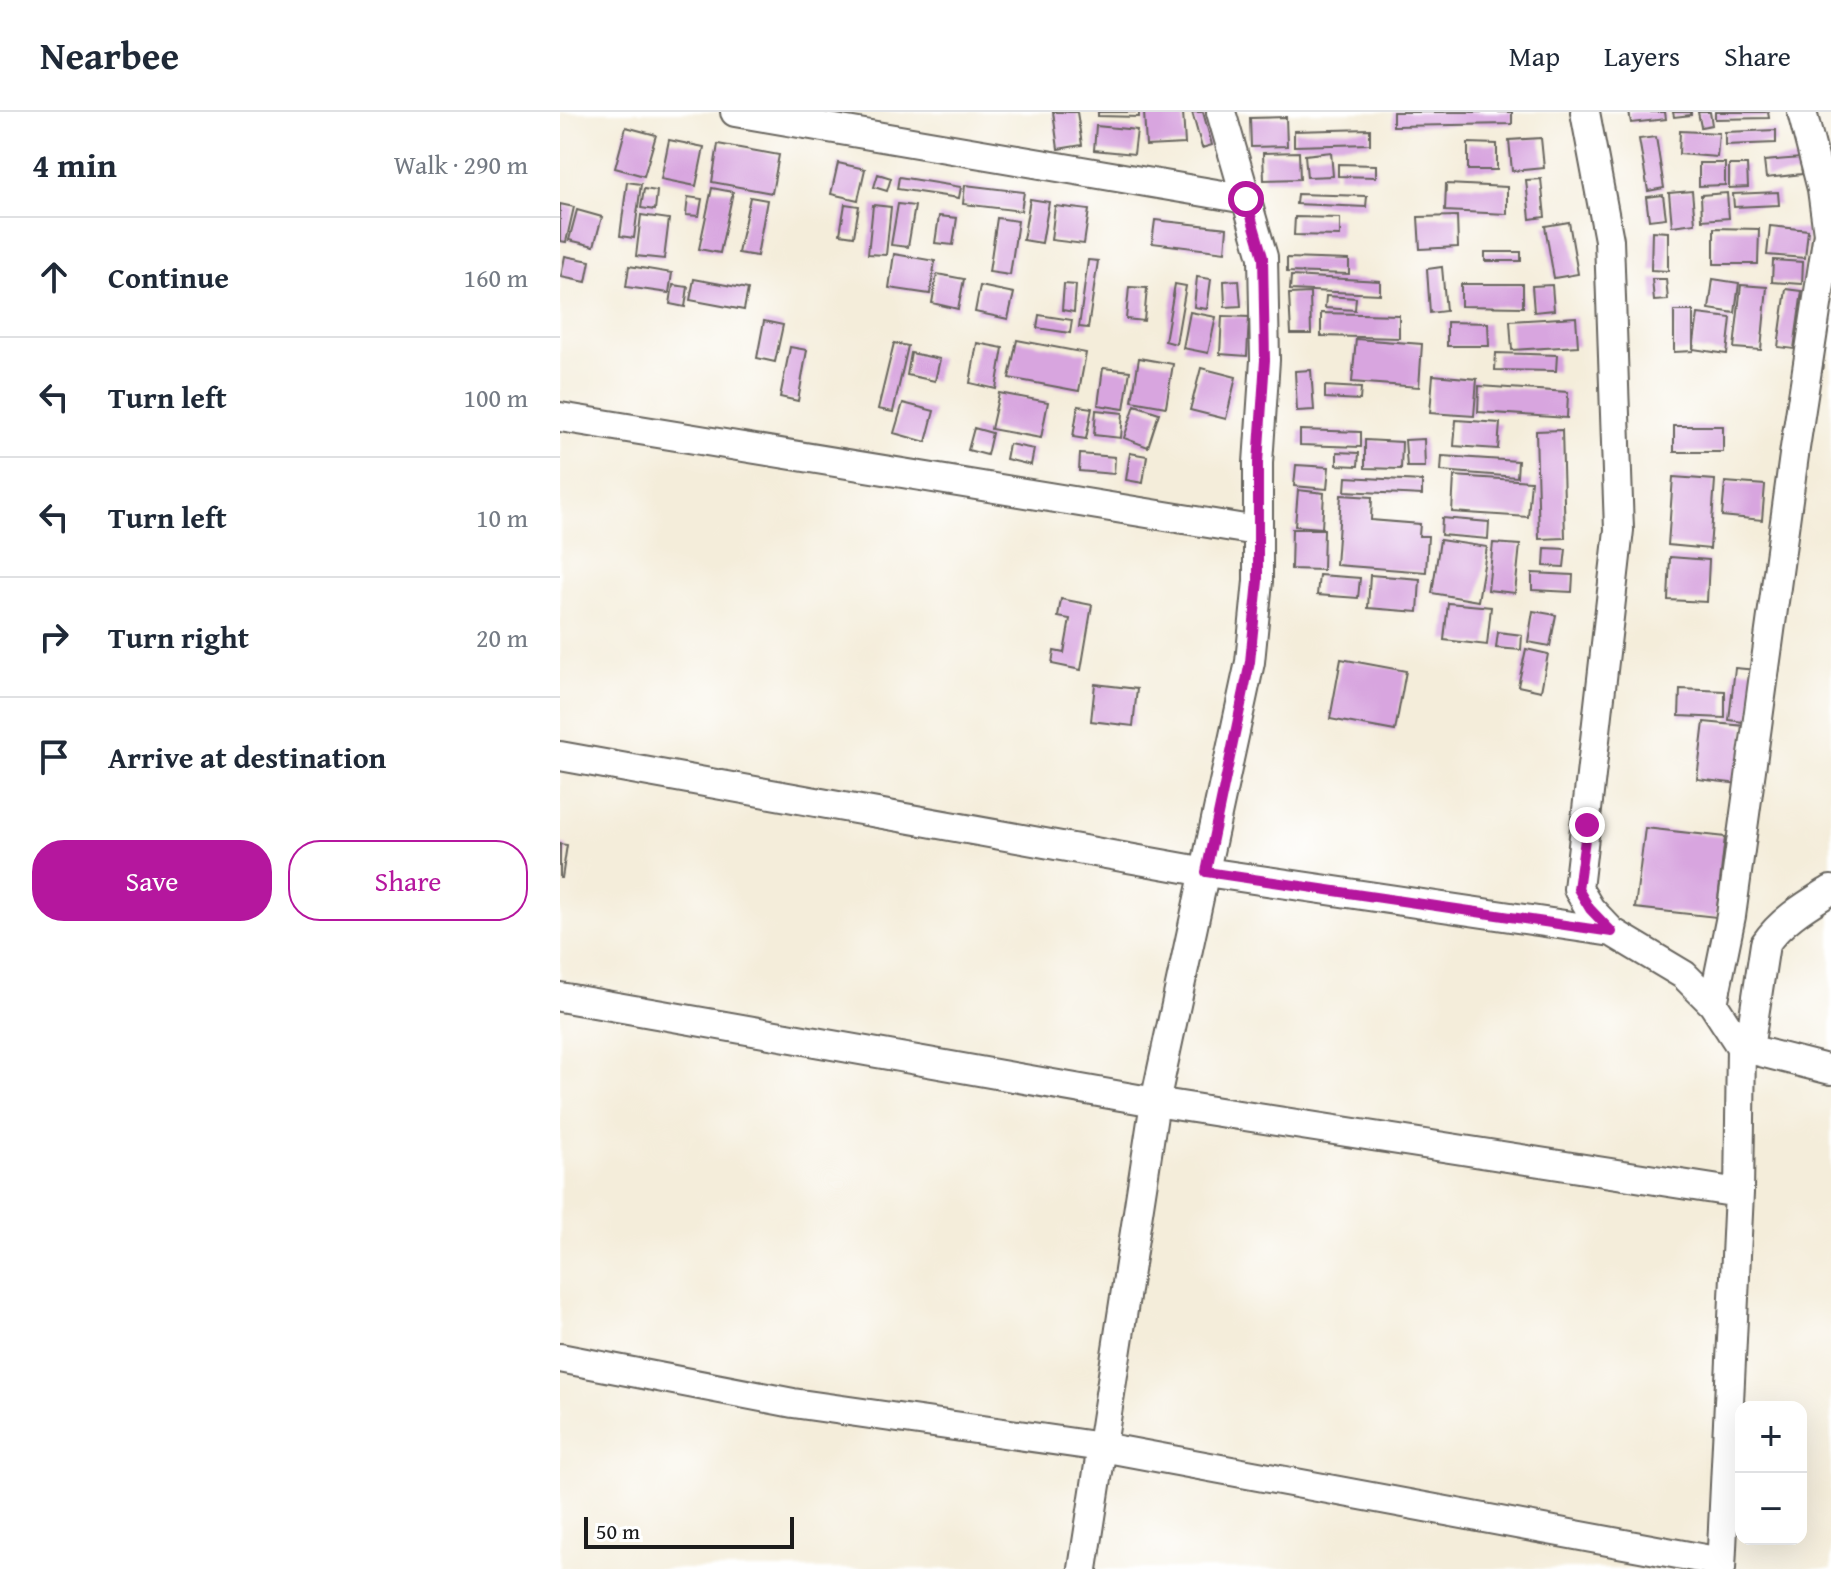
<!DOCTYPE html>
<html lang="en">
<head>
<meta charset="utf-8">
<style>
  body { margin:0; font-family:"Gentium Book Plus",serif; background:#f6f6f7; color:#1f2937 }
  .controls { position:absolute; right:24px; bottom:24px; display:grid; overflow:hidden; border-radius:16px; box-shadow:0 8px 32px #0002 }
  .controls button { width:72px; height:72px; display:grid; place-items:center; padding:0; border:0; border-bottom:2px solid #e0e1e3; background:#fff; color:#1f2937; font:40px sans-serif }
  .scale { position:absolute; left:24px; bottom:20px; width:210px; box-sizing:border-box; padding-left:8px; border:4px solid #1c1c1c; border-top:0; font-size:22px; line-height:28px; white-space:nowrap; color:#1c1c1c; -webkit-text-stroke:6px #fff; paint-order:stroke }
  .stop { position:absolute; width:24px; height:24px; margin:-18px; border:6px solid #b5179e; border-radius:50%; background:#fff }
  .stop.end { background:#b5179e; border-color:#fff; box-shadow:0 2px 8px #0008 }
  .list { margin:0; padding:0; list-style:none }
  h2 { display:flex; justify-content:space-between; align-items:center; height:104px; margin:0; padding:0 32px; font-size:34px }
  h2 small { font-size:26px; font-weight:400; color:#747a83 }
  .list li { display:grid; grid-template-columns:52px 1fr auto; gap:24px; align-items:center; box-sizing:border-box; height:120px; padding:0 32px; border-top:2px solid #e0e1e3 }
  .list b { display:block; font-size:30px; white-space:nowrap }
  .list em { font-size:26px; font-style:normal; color:#747a83 }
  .actions { display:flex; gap:16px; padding:24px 32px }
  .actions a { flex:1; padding:18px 0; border:2px solid #b5179e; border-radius:32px; text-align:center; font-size:28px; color:#b5179e }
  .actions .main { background:#b5179e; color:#fff }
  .icon { flex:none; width:44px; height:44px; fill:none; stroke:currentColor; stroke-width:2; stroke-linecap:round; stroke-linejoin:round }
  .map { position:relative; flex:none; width:1271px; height:1457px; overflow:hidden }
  header { display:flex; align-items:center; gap:48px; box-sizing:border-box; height:112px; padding:0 40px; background:#fff; border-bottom:2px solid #e0e1e3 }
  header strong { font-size:38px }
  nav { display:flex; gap:44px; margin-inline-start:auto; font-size:28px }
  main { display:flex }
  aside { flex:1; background:#fff }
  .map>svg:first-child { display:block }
  .building { fill:#d8a5df }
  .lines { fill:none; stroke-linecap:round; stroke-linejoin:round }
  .minor-casing { stroke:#68655e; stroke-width:32 }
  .minor { stroke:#fff; stroke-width:28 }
  .route { stroke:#b5179e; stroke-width:10 }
</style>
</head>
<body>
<header>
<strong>Nearbee</strong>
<nav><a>Map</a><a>Layers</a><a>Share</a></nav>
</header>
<main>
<aside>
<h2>4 min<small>Walk · 290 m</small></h2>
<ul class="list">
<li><svg class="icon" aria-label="ahead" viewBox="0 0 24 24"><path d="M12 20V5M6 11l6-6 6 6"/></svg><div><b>Continue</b></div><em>160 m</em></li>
<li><svg class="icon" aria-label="left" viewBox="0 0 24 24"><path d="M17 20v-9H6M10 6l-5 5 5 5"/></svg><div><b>Turn left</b></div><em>100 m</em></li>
<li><svg class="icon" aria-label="left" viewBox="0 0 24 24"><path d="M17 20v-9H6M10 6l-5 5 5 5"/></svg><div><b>Turn left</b></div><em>10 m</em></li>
<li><svg class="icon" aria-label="right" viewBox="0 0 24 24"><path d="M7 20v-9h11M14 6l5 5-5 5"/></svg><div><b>Turn right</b></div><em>20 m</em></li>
<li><svg class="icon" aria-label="arrive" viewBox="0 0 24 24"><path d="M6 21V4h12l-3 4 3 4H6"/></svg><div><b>Arrive at destination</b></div></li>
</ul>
<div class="actions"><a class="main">Save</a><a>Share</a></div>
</aside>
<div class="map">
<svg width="1271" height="1457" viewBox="0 0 1271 1457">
  <rect width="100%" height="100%" fill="#fff"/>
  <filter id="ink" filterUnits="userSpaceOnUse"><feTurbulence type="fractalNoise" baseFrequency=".0125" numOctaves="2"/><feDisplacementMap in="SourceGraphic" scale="16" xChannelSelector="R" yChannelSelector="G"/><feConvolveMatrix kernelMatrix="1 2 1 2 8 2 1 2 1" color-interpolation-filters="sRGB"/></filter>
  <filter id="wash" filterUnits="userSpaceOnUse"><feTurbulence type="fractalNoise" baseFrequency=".006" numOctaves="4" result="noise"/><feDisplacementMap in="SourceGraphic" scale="32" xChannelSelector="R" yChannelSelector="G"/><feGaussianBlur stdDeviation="1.8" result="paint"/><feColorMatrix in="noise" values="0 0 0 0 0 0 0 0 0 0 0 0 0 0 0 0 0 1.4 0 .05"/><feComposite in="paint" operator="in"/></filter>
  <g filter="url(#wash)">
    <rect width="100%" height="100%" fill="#f4edda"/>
    <g id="blocks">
      <!-- building -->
      <path class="building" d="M 493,0 L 517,0 L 522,33 L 498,37 Z
        M 538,0 L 579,0 L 579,5 L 538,4 Z
        M 584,0 L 623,0 L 625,32 L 586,34 Z
        M 632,0 L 643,0 L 652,33 L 642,36 Z
        M 833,0 L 952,0 L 952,12 L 833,14 Z
        M 1069,0 L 1105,0 L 1106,7 L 1071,11 Z
        M 1113,0 L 1131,0 L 1131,3 L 1114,5 Z
        M 1138,0 L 1150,0 L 1152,13 L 1141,15 Z
        M 1155,0 L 1208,0 L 1209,6 L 1155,7 Z
        M 726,5 L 727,34 L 691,35 L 690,6 Z
        M 536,14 L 577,18 L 574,42 L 534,38 Z
        M 66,15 L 96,23 L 84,64 L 55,56 Z
        M 810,17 L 810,32 L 734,34 L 734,19 Z
        M 1216,18 L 1216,31 L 1165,33 L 1165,20 Z
        M 1120,19 L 1159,21 L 1157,45 L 1119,42 Z
        M 1096,25 L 1104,76 L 1088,79 L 1079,27 Z
        M 981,26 L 984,56 L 952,59 L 949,28 Z
        M 109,28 L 144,35 L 136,74 L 101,67 Z
        M 908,31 L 937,32 L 937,58 L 908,58 Z
        M 158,32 L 219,43 L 212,81 L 152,70 Z
        M 739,40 L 740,67 L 704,68 L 703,41 Z
        M 771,40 L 773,64 L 747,65 L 745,43 Z
        M 1241,46 L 1242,62 L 1206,66 L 1204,49 Z
        M 278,51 L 305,57 L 298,88 L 271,82 Z
        M 1139,51 L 1165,51 L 1165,73 L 1139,74 Z
        M 778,52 L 816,53 L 816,65 L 778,64 Z
        M 1169,53 L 1187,53 L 1188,75 L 1169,76 Z
        M 318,62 L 331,66 L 327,79 L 314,75 Z
        M 339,65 L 401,75 L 399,86 L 337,77 Z
        M 981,67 L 985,105 L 970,107 L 966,68 Z
        M 67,70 L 81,72 L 74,126 L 60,124 Z
        M 886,72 L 947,75 L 947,102 L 885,99 Z
        M 405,73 L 464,80 L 461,99 L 403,92 Z
        M 152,76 L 173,80 L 160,141 L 139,137 Z
        M 84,77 L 97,79 L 95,98 L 81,96 Z
        M 1132,79 L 1135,111 L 1112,114 L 1109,81 Z
        M 1218,80 L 1219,93 L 1174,95 L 1173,82 Z
        M 1167,81 L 1169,106 L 1142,108 L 1141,83 Z
        M 737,82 L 807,84 L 806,95 L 736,92 Z
        M 1103,83 L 1106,106 L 1089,108 L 1086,85 Z
        M 128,85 L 142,87 L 139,104 L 126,103 Z
        M 190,85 L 207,88 L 197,144 L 178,141 Z
        M 470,87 L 489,90 L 482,131 L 463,128 Z
        M 0,92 L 14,95 L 6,130 L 0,129 Z
        M 285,92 L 299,94 L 294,124 L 280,122 Z
        M 338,92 L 355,94 L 348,135 L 331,133 Z
        M 313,93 L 331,95 L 326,143 L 308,142 Z
        M 495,94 L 529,98 L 524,132 L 491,128 Z
        M 17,98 L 42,105 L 34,134 L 9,128 Z
        M 81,103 L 109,107 L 104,147 L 76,144 Z
        M 379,104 L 397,106 L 393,133 L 375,131 Z
        M 897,104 L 898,135 L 860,137 L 858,105 Z
        M 735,105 L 780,106 L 780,124 L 734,123 Z
        M 437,106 L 458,109 L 450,163 L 429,160 Z
        M 595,108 L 667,116 L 665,140 L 592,131 Z
        M 1009,110 L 1018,162 L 994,166 L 985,114 Z
        M 1210,114 L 1248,118 L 1245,146 L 1207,143 Z
        M 1154,116 L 1199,117 L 1198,152 L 1154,152 Z
        M 1092,119 L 1108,120 L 1108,159 L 1091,158 Z
        M 925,140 L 961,140 L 961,149 L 925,149 Z
        M 334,142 L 375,149 L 370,182 L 329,176 Z
        M 5,144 L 30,149 L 26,170 L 1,165 Z
        M 727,146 L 789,148 L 789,162 L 727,160 Z
        M 528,148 L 538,149 L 528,216 L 519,215 Z
        M 1213,148 L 1243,150 L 1242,172 L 1212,170 Z
        M 69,154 L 112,161 L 109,181 L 66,175 Z
        M 882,155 L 886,199 L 870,201 L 867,157 Z
        M 377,162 L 404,167 L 398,197 L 372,191 Z
        M 731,164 L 820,169 L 820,182 L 730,178 Z
        M 637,165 L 651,167 L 647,197 L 634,195 Z
        M 134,167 L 188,177 L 184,198 L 130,188 Z
        M 1092,167 L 1106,167 L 1108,188 L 1094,189 Z
        M 1153,167 L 1179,171 L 1175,201 L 1149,197 Z
        M 679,168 L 681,194 L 665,195 L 664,169 Z
        M 504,172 L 516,173 L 514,200 L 502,198 Z
        M 615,172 L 626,174 L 616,232 L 605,229 Z
        M 901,172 L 963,172 L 963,195 L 901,194 Z
        M 113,173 L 128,175 L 125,195 L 110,192 Z
        M 992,173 L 994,198 L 974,200 L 972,174 Z
        M 1181,173 L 1207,175 L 1201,238 L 1174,236 Z
        M 420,174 L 454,181 L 448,207 L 415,200 Z
        M 569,175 L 587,176 L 584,209 L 566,207 Z
        M 1226,177 L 1242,179 L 1234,237 L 1218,235 Z
        M 750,181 L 751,222 L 731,222 L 729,182 Z
        M 766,184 L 796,186 L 795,198 L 765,196 Z
        M 1114,199 L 1133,199 L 1133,239 L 1114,240 Z
        M 630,200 L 656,205 L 648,241 L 623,236 Z
        M 761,201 L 839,203 L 839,226 L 761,224 Z
        M 1138,202 L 1171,206 L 1167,242 L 1133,237 Z
        M 479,203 L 512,208 L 510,221 L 477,216 Z
        M 662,204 L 689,205 L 687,244 L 660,242 Z
        M 1016,205 L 1018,234 L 952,238 L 950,209 Z
        M 204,209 L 223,213 L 215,250 L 197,246 Z
        M 887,210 L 928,211 L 929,234 L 887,234 Z
        M 796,227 L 862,232 L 859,275 L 792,270 Z
        M 457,228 L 526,241 L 519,279 L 449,266 Z
        M 334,231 L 348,234 L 333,300 L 318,297 Z
        M 417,231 L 443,236 L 436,277 L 410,271 Z
        M 230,235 L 247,238 L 238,289 L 220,285 Z
        M 351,241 L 380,247 L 375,269 L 347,263 Z
        M 936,241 L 997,243 L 996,259 L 935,258 Z
        M 579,246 L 613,252 L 606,295 L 572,289 Z
        M 543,256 L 570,259 L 564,297 L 538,293 Z
        M 641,256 L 676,265 L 666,307 L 630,298 Z
        M 751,258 L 754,298 L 737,299 L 735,259 Z
        M 873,263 L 917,267 L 914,304 L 870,301 Z
        M 765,274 L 801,276 L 800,288 L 765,286 Z
        M 919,274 L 1008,280 L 1007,306 L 918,300 Z
        M 439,281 L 488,290 L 481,326 L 431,317 Z
        M 343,291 L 374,299 L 366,330 L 334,321 Z
        M 575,293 L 599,301 L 588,335 L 564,326 Z
        M 518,294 L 532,296 L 526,327 L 513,325 Z
        M 536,298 L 563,301 L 561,326 L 534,323 Z
        M 896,308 L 940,311 L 938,337 L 894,334 Z
        M 1114,314 L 1163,314 L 1163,340 L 1114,340 Z
        M 414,316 L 432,321 L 427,343 L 408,338 Z
        M 740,318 L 801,320 L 801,335 L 740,333 Z
        M 1002,318 L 1005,426 L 979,427 L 976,319 Z
        M 864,327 L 865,355 L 847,355 L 845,328 Z
        M 805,328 L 842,330 L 841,357 L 805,356 Z
        M 449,332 L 474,337 L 471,353 L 446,347 Z
        M 777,340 L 799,341 L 798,354 L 777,353 Z
        M 570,341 L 587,344 L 583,371 L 566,368 Z
        M 520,342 L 555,345 L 554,362 L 519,359 Z
        M 882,344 L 958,349 L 957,365 L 881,359 Z
        M 736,353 L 769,355 L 767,377 L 734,374 Z
        M 894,364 L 971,369 L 968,405 L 892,400 Z
        M 786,365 L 862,369 L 862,383 L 785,379 Z
        M 1113,365 L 1155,368 L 1150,437 L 1108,433 Z
        M 1165,370 L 1205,373 L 1202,408 L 1162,404 Z
        M 738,378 L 764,381 L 762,416 L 735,414 Z
        M 781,383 L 812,385 L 811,408 L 860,412 L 859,424 L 868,424 L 866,460 L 776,453 Z
        M 882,406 L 929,410 L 928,427 L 881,423 Z
        M 732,417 L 764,417 L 763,458 L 731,457 Z
        M 880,428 L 927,435 L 918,489 L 872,481 Z
        M 933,431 L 960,433 L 955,481 L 928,478 Z
        M 985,436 L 1006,437 L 1004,455 L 984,454 Z
        M 1110,445 L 1149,448 L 1147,490 L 1108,488 Z
        M 972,461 L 1013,463 L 1012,480 L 972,478 Z
        M 759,463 L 800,466 L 798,486 L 757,483 Z
        M 810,463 L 860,467 L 858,500 L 808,496 Z
        M 501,487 L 532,493 L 521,558 L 492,552 L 494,539 L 504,541 L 510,507 L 498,505 Z
        M 888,491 L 931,495 L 927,533 L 884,528 Z
        M 973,499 L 996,503 L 990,534 L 968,530 Z
        M 938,520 L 962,523 L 961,538 L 936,536 Z
        M 966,537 L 988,542 L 981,579 L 958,574 Z
        M 781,547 L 846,559 L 835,619 L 770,607 Z
        M 1175,556 L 1196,558 L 1190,611 L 1169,608 Z
        M 535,572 L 577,577 L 573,614 L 531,609 Z
        M 1120,577 L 1165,579 L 1165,606 L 1119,604 Z
        M 1144,610 L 1185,614 L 1179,672 L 1137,667 Z
        M 1085,716 L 1165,725 L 1156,805 L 1075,796 Z
        M 0,732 L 7,733 L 2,766 L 0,766 Z"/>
    </g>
  </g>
  <g filter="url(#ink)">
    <use href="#blocks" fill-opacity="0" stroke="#68655e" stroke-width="2"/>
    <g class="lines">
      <!-- minor casing -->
      <g class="minor-casing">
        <path id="minor" d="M 175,0 L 686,87
          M 1025,0 L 1049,128 L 1059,418 L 1018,777 L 1030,797 L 1052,820 L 1124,863 L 1153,892 L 1181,935 L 1179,1081 L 1161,1457
          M 0,305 L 697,419
          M 0,644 L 646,760 L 1052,820
          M 0,885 L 595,990 L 1179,1081
          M 1153,892 L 1171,804 L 1235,336 L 1268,121 L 1262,77 L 1242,0
          M 1181,935 L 1271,958
          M 1189,937 L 1205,832 C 1221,808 1247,793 1271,778
          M 0,1246 L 233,1291 L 542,1335 L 1161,1450
          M 523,1457 L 595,990 L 690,550 L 698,469 L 698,351 L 705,248 L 703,145 L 661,0"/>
      </g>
      <!-- minor -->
      <use href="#minor" class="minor"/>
    </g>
  </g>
  <g class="lines" filter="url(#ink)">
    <!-- route -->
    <path class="route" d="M 686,87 L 703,145 L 705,248 L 698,351 L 698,469 L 690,550 L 646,760 L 1052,820 L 1030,797 L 1018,777 L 1027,713"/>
  </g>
</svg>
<div class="controls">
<button>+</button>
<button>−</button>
</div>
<div class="scale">50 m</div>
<div class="stop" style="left:686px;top:87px"></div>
<div class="stop end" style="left:1027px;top:713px"></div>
</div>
</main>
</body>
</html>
